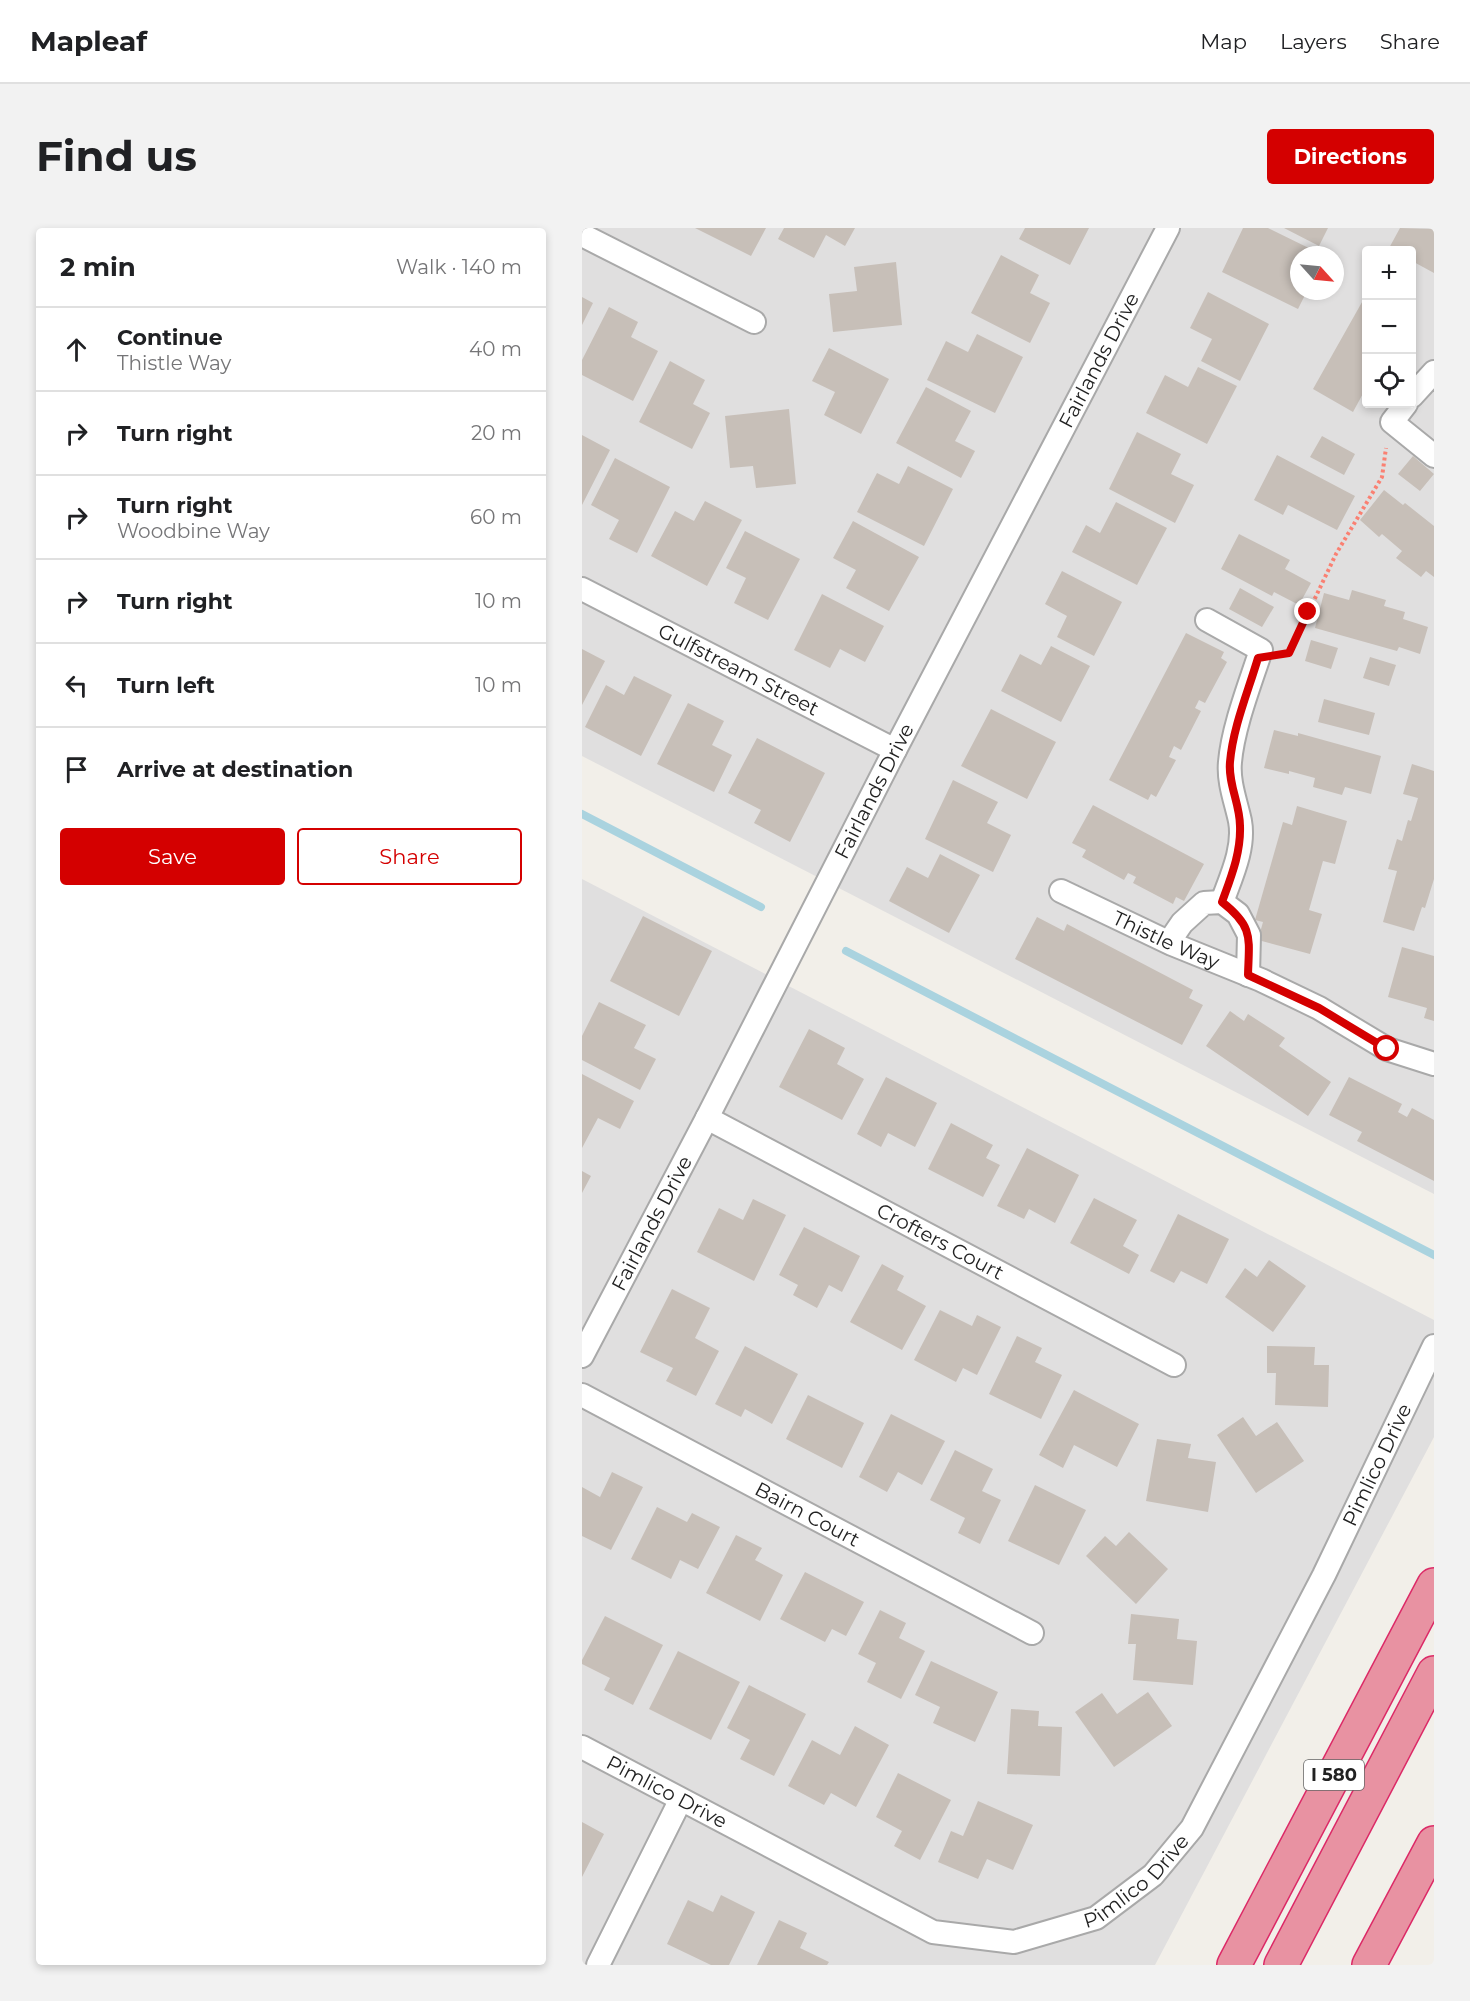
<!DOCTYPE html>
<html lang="en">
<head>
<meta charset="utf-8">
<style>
  body { margin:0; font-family:Montserrat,sans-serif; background:#f2f2f2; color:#202124 }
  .controls { position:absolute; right:18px; top:18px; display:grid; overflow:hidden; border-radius:6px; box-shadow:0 3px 9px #0003 }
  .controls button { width:54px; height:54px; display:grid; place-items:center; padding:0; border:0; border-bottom:2px solid #e0e0e0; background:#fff; color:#202124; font:30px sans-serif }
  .compass { position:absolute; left:708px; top:18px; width:54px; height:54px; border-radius:50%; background:#fff; box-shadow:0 3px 9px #0003; rotate:117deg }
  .stop { position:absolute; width:18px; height:18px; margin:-14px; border:4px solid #d40000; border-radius:50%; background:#fff }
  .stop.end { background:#d40000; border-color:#fff; box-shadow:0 2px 6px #0008 }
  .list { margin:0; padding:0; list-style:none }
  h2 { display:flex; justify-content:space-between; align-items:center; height:78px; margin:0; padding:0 24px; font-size:26px }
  h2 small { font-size:20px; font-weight:400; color:#757577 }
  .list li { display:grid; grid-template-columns:39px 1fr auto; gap:18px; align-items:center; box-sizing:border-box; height:84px; padding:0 24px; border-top:2px solid #e0e0e0 }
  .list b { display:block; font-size:22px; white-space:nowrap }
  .list p { margin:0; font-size:20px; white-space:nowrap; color:#757577 }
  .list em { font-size:20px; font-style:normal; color:#757577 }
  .actions { display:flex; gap:12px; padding:18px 24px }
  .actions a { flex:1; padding:14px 0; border:2px solid #d40000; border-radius:6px; text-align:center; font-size:21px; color:#d40000 }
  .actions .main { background:#d40000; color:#fff }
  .icon { flex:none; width:33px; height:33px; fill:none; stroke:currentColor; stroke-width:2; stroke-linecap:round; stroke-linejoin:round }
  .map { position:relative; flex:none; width:852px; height:1737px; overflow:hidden; border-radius:6px }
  header { display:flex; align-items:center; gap:36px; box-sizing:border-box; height:84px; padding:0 30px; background:#fff; border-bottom:2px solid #e0e0e0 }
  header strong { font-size:28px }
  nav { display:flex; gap:33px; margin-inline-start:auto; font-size:21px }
  .intro { display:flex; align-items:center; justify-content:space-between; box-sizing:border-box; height:144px; padding:0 36px }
  h1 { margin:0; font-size:42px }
  .button { padding:15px 27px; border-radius:6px; background:#d40000; color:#fff; font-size:21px; font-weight:700 }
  main { display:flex; gap:36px; padding:0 36px }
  aside { flex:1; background:#fff; border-radius:6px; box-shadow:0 3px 9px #0003 }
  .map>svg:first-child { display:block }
  .residential { fill:#e0dfdf; fill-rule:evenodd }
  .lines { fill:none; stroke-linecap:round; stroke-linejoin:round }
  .stream { stroke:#aad3df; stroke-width:8 }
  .building { fill:#c7bfb8 }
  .street-casing { stroke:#a9a9a9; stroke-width:26 }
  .highway-casing { stroke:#dc2a67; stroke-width:36 }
  .path { stroke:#fa8072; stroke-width:4; stroke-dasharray:3 3; stroke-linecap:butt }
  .street { stroke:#fff; stroke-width:22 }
  .highway { stroke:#e892a2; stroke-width:33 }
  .route { stroke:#d40000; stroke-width:8 }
  .labels { text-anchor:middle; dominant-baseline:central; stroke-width:5; stroke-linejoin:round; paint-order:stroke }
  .shield { fill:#fff; stroke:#646464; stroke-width:1.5 }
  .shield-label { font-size:18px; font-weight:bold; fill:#222 }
  .street-label { font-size:20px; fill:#222; stroke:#fff }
</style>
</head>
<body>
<header>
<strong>Mapleaf</strong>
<nav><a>Map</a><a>Layers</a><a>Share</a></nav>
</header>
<div class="intro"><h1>Find us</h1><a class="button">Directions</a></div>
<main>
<aside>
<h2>2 min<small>Walk · 140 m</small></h2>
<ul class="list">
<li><svg class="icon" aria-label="ahead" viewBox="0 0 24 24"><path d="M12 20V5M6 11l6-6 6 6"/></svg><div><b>Continue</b><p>Thistle Way</p></div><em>40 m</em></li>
<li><svg class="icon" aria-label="right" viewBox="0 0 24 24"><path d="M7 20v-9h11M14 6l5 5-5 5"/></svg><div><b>Turn right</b></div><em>20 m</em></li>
<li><svg class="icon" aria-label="right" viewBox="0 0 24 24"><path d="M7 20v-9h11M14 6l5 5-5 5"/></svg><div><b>Turn right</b><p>Woodbine Way</p></div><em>60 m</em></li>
<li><svg class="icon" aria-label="right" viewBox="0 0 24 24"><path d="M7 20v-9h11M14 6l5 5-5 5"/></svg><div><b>Turn right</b></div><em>10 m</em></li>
<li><svg class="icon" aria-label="left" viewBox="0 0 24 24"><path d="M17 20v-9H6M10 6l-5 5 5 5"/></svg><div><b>Turn left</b></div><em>10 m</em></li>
<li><svg class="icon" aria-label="arrive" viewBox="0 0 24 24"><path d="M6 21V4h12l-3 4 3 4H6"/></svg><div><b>Arrive at destination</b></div></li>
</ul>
<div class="actions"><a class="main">Save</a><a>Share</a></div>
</aside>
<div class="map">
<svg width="852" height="1737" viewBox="0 0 852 1737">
  <rect width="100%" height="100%" fill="#f2efe9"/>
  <!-- residential -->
  <path class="residential" d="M 0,0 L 852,0 L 852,966 L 0,528 ZM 784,22 L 830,22 L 830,176 L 784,176 ZM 717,27 L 753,27 L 753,63 L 717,63 Z
    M 0,651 L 852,1092 L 852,1209 L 573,1737 L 0,1737 Z"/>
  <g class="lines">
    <!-- stream -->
    <path class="stream" d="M 0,586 L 179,679
      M 264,723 L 852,1027"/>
  </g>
  <!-- building -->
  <path class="building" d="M 113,0 L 184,0 L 169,28 Z
    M 202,0 L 273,0 L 263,18 L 244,7 L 232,30 L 196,11 Z
    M 443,0 L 507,0 L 488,37 L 437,11 Z
    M 661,0 L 686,0 L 741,27 L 717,27 L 717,63 L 725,63 L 716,81 L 640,44 Z
    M 702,0 L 746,0 L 737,18 Z
    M 818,0 L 852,1 L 852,45 L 830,33 L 830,22 L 806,22 Z
    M 419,27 L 457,47 L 448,65 L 468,75 L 448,115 L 389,85 Z
    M 314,34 L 320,97 L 251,104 L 247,66 L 275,63 L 272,39 Z
    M 626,64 L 687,96 L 658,153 L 619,133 L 630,111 L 608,100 Z
    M 784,67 L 784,160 L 771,184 L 731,161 Z
    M 0,69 L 11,75 L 0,97 Z
    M 27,79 L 56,94 L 49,109 L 76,123 L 51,173 L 0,147 L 0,132 Z
    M 395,106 L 441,129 L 413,185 L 345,152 L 364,113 L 386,124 Z
    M 247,120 L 307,151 L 279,206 L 242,187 L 253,164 L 230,153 Z
    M 88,133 L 123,152 L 111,176 L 128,185 L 110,221 L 57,194 Z
    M 616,139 L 655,158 L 625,216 L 564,185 L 583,147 L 606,159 Z
    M 344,159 L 389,183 L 373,213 L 393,223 L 379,250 L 314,215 Z
    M 207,181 L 214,256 L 174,260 L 171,238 L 148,240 L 143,188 Z
    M 555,204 L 599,226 L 589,246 L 612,257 L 593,295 L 527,261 Z
    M 0,207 L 28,222 L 0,277 Z
    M 740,208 L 773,226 L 762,247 L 728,229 Z
    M 695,227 L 773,268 L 755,302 L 706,277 L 701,287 L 672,272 Z
    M 831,228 L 852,246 L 838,263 L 816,246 Z
    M 33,230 L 88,259 L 55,325 L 27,311 L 37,292 L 9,277 Z
    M 326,238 L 371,261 L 342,318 L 275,284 L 295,245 L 317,256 Z
    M 802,262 L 821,277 L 823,275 L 852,298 L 852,349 L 844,343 L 839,349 L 814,330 L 820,323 L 800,306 L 797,309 L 778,292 Z
    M 123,273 L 160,292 L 125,358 L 69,328 L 93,283 L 112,293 Z
    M 534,274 L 585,300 L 555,357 L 490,324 L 504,297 L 518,305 Z
    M 271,293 L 337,329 L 307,383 L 264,360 L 274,342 L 251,330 Z
    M 163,303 L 218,331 L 186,392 L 152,375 L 164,350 L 144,340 Z
    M 657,306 L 708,332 L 703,341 L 729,355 L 717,377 L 692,364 L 690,368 L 639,341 Z
    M 480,343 L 540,374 L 512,428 L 475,409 L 485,388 L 463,376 Z
    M 658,360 L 692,379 L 680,399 L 647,381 Z
    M 770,362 L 804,372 L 802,378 L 823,384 L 821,391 L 846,399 L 838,426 L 817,419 L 815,423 L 733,400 L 742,365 L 767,372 Z
    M 240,366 L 302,398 L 283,434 L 258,421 L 248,440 L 212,422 Z
    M 604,405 L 642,424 L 639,430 L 645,434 L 623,475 L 617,472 L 613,480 L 619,483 L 599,522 L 592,518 L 587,529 L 594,532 L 574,569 L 569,566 L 566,572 L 527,552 Z
    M 729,412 L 756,420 L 749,441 L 723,433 Z
    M 469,418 L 508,438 L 479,494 L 419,463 L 438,426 L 459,437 Z
    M 0,421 L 23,433 L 0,477 Z
    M 788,429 L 814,437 L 807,458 L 781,450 Z
    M 52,448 L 90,467 L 59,528 L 3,499 L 24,457 L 42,467 Z
    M 742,471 L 793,485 L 787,507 L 736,494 Z
    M 106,475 L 142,493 L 130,517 L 150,527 L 132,564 L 75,536 Z
    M 409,481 L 474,514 L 445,571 L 379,538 Z
    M 692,502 L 716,508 L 716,505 L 799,528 L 789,566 L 763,559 L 760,567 L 731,559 L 733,550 L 707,543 L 707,546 L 682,540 Z
    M 175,510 L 243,545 L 208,614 L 172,595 L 179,582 L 146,565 Z
    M 830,536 L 852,543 L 852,651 L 843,680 L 840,679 L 832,703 L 801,694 L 815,643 L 806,641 L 815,611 L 820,613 L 826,592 L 829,593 L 836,570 L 821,566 Z
    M 371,552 L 416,574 L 405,595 L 429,607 L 411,644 L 343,611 Z
    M 511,577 L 622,636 L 602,673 L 594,669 L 591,676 L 551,655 L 554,649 L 546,645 L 542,652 L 500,629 L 504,622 L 490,615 Z
    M 715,578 L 765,593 L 753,636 L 741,633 L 727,682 L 740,686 L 728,726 L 676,712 L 681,694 L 673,692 L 701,594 L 710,597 Z
    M 358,626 L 398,647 L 367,705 L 307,673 L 325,639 L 346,650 Z
    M 61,688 L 130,723 L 97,788 L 28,753 Z
    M 455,689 L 482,703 L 485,696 L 611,762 L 607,770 L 621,777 L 600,817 L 433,731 Z
    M 820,719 L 852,728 L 852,793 L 842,790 L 845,780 L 806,769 Z
    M 17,774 L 64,797 L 52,820 L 74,831 L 58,862 L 0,832 L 0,808 Z
    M 648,783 L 662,793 L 666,786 L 703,810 L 697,818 L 749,854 L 726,888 L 624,818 Z
    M 227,801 L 263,820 L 255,836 L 282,851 L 260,892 L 197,859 Z
    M 0,846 L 52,873 L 38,901 L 16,890 L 0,920 Z
    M 304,849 L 355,875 L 333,919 L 306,905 L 299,919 L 275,906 Z
    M 767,849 L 820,876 L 816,884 L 825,889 L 830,880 L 852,892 L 852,953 L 775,913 L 780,904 L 747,887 Z
    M 369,895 L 411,917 L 404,930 L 418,937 L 401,969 L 346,941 Z
    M 445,920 L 497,947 L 473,995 L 447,981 L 442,991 L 415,978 Z
    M 0,943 L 9,948 L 0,965 Z
    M 512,970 L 555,992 L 541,1018 L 557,1027 L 547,1046 L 488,1015 Z
    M 171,971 L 204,987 L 172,1053 L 115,1024 L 137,980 L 161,992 Z
    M 596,986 L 647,1011 L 625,1056 L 599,1043 L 592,1055 L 568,1043 Z
    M 222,999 L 278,1028 L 260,1064 L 247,1057 L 235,1080 L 211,1067 L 216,1057 L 197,1047 Z
    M 687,1032 L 724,1058 L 691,1104 L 643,1069 L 663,1040 L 675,1049 Z
    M 300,1036 L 322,1048 L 315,1062 L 344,1078 L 320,1122 L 268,1094 Z
    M 90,1061 L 128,1080 L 113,1110 L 137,1123 L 114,1168 L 84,1153 L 91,1140 L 58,1124 Z
    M 358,1082 L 390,1098 L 395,1087 L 419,1099 L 395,1147 L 381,1140 L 374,1154 L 332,1132 Z
    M 435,1108 L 460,1120 L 453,1134 L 480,1147 L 459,1191 L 407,1166 Z
    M 163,1118 L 216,1146 L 190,1196 L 163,1181 L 159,1189 L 133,1176 Z
    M 685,1118 L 733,1119 L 732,1137 L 747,1137 L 746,1179 L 693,1177 L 694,1145 L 685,1145 Z
    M 492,1162 L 557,1196 L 535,1239 L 492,1217 L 481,1240 L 457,1227 Z
    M 226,1167 L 282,1195 L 260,1240 L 204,1211 Z
    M 309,1186 L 363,1213 L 340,1257 L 316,1244 L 305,1264 L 277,1249 Z
    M 661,1189 L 674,1208 L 695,1194 L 722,1233 L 674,1265 L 635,1207 Z
    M 575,1211 L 609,1216 L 606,1230 L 634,1234 L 626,1284 L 564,1273 Z
    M 373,1222 L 411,1241 L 400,1263 L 419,1272 L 398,1316 L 376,1305 L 383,1290 L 348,1272 Z
    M 30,1244 L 61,1259 L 29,1322 L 0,1308 L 0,1259 L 18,1269 Z
    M 453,1257 L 504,1282 L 477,1337 L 426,1313 Z
    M 75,1279 L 105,1294 L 110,1285 L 138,1299 L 116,1341 L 98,1332 L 89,1351 L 49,1331 Z
    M 547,1304 L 586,1341 L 554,1376 L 504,1328 L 523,1308 L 534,1318 Z
    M 154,1307 L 180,1320 L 173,1332 L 201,1347 L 178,1393 L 124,1365 Z
    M 223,1344 L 282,1374 L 264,1408 L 250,1401 L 243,1414 L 198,1391 Z
    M 298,1382 L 324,1395 L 317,1410 L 343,1423 L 319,1471 L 285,1454 L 294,1435 L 276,1426 Z
    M 549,1386 L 597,1391 L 595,1411 L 615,1413 L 611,1457 L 551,1452 L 554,1416 L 546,1416 Z
    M 23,1388 L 81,1417 L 51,1477 L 22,1462 L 28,1450 L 0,1436 L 0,1432 Z
    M 96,1423 L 158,1454 L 129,1512 L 67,1481 Z
    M 349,1433 L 416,1464 L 393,1514 L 351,1495 L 358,1479 L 333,1467 Z
    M 167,1457 L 224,1486 L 192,1548 L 158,1531 L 168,1512 L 145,1500 Z
    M 566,1464 L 590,1498 L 532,1539 L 493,1484 L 520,1465 L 535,1486 Z
    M 429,1481 L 457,1483 L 456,1498 L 480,1499 L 478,1548 L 425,1546 Z
    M 273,1498 L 307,1517 L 274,1579 L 249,1565 L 242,1577 L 206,1558 L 230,1512 L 258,1527 Z
    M 316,1545 L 369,1572 L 338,1632 L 312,1618 L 320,1603 L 294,1589 Z
    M 396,1573 L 451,1597 L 431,1642 L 405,1631 L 396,1651 L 356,1634 L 369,1603 L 381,1608 Z
    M 0,1594 L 22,1606 L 0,1649 Z
    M 139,1667 L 173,1684 L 147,1737 L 129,1737 L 85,1716 L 106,1672 L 131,1684 Z
    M 197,1692 L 225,1705 L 218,1720 L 247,1734 L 245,1737 L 175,1737 Z"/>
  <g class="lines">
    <!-- street casing -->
    <g class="street-casing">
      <g id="street">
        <path d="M 0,7 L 172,94"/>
        <path d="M 830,168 L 852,144"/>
        <path d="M 824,176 L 810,194 L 852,228"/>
        <path id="s1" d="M 0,361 L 313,522"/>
        <path d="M 625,392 L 679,422 C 668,456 651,499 648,534 C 646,554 654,574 658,593 C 663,620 649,649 640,674"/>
        <path id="s2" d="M 479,663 L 590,716 L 679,752 L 737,780 L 805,821 L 852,836"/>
        <path d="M 587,714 L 600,695 L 622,675 L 640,674 L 656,686 L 667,707 L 666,747"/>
        <path id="s3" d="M 125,890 L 592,1137"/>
        <path id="s4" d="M 0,1128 L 125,890 L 313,522 L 586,0"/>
        <path id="s5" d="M 0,1167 L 450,1405"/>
        <path id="s6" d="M 0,1519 L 351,1704 L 432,1714 L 514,1690 L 571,1647 L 610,1600 L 742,1347 L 852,1118"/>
        <path d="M 16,1737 L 98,1573"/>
      </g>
    </g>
    <!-- highway casing -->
    <g class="highway-casing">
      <path id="highway" d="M 652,1737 L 852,1357
        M 699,1737 L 852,1445
        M 787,1737 L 852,1615"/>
    </g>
    <!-- path -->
    <path class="path" d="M 701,426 L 707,425 L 754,326 L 800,249 L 804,220"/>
    <!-- street -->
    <use href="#street" class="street"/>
    <!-- highway -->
    <use href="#highway" class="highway"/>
  </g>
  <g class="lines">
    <!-- route -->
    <path class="route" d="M 726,384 L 707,425 L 676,430 C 666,464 651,499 648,534 C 646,556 658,576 658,598 C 659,625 649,649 640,674 C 672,699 667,710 666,747 L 737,780 L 805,821"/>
  </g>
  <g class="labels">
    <!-- shield labels -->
    <rect class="shield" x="722" y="1532" width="60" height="30" rx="4.5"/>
    <g class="shield-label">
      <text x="752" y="1547">I 580</text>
    </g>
    <!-- street labels -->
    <g class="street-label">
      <text stroke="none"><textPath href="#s4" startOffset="1122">Fairlands Drive</textPath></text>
      <text stroke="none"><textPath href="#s1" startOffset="176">Gulfstream Street</textPath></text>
      <text stroke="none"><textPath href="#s4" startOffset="636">Fairlands Drive</textPath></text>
      <text stroke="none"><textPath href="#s2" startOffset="116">Thistle Way</textPath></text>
      <text stroke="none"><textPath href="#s4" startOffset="150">Fairlands Drive</textPath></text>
      <text stroke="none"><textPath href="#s3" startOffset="264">Crofters Court</textPath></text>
      <text stroke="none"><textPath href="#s6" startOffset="1104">Pimlico Drive</textPath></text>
      <text stroke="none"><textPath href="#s5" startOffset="255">Bairn Court</textPath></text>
      <text stroke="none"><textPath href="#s6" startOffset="96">Pimlico Drive</textPath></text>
      <text stroke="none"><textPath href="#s6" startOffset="618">Pimlico Drive</textPath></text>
    </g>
  </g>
</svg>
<div class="controls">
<button>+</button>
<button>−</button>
<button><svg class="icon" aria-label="locate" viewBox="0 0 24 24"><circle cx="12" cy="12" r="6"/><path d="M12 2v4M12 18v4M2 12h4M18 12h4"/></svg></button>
</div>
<svg class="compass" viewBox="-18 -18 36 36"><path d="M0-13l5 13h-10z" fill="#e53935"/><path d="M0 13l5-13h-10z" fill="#757577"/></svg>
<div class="stop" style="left:805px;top:821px"></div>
<div class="stop end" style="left:726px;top:384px"></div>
</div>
</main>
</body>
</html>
